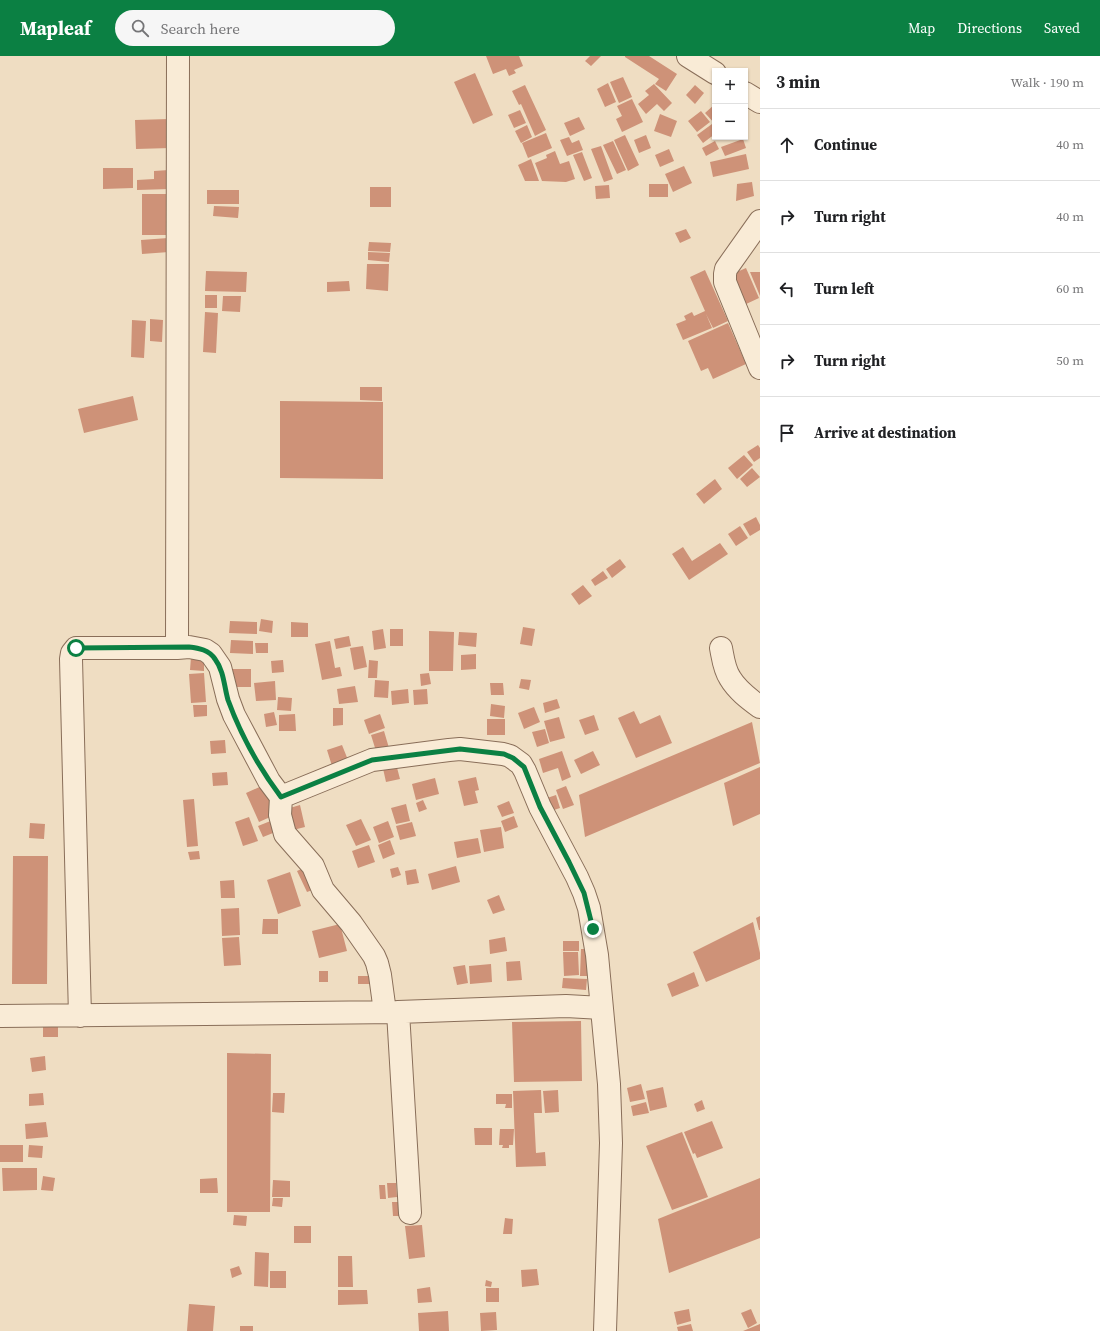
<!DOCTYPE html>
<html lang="en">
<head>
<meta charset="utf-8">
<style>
  body { margin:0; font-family:"Source Serif 4",serif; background:#f6f6f6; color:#202124 }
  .controls { position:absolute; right:12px; top:12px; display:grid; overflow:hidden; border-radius:0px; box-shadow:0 1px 3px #0004 }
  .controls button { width:36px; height:36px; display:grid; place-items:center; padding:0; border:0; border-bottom:1px solid #e0e0e0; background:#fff; color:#202124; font:20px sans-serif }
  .stop { position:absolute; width:12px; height:12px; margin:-9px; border:3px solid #0b8043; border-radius:50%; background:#fff }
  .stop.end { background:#0b8043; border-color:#fff; box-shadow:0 1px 4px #0008 }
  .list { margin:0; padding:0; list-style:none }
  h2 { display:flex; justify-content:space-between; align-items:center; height:52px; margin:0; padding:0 16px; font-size:17px }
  h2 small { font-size:13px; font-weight:400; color:#757577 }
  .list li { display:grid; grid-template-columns:26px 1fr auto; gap:12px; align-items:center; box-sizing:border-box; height:72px; padding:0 16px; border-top:1px solid #e0e0e0 }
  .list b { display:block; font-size:15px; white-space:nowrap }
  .list em { font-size:13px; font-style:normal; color:#757577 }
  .icon { flex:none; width:22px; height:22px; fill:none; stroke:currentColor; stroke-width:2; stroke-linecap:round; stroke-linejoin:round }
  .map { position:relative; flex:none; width:760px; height:1275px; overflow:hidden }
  header { display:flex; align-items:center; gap:24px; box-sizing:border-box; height:56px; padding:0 20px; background:#0b8043; color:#fff }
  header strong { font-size:19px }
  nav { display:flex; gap:22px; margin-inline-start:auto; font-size:14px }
  .search { width:280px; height:36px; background:#f6f6f6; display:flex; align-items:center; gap:10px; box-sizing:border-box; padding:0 14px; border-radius:22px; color:#757577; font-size:15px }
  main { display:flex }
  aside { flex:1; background:#fff }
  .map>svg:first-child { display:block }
  .building { fill:#ce9278 }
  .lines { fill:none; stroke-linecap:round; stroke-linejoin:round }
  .minor-casing { stroke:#896e59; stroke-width:24 }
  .minor { stroke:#f9ebd6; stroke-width:22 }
  .route { stroke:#0b8043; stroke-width:5 }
</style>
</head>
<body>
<header>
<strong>Mapleaf</strong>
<div class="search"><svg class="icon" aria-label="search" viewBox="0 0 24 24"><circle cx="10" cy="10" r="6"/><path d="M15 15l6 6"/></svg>Search here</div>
<nav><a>Map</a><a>Directions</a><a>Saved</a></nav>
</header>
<main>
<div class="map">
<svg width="760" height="1275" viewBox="0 0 760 1275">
  <rect width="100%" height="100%" fill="#efddc2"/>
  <!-- building -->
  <path class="building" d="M 486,0 L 519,0 L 523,10 L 514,14 L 516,17 L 509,20 L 506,13 L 493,18 Z
    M 590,0 L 601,0 L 591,10 L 585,5 Z
    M 625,0 L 649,0 L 677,18 L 666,35 L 655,28 L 659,23 L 625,1 Z
    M 475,17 L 493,59 L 473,68 L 454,26 Z
    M 623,21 L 632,41 L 619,47 L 610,26 Z
    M 608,27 L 616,46 L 605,51 L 597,33 Z
    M 654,28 L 672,47 L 664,55 L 657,48 L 646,58 L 638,48 L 649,39 L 645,35 Z
    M 525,29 L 546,74 L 535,80 L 521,48 L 519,49 L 512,35 Z
    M 695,29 L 704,37 L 695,48 L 686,39 Z
    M 632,43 L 643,66 L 622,76 L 616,63 L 622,60 L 617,50 Z
    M 715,48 L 715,68 L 705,57 Z
    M 520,54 L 526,67 L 514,72 L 508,59 Z
    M 701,55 L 710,66 L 697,76 L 688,65 Z
    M 660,58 L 677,65 L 671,81 L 654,75 Z
    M 579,61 L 585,73 L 570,80 L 564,67 Z
    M 169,63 L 170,92 L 136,93 L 135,64 Z
    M 712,68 L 715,71 L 715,78 L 703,87 L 697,79 Z
    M 527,69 L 532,81 L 521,87 L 515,75 Z
    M 546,77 L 552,92 L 528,102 L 522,87 Z
    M 625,79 L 639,109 L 628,115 L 614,84 Z
    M 646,79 L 651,92 L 639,97 L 634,84 Z
    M 569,81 L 572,87 L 579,84 L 583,94 L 567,100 L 560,84 Z
    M 743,83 L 746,92 L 725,100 L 721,91 Z
    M 613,85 L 626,114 L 617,118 L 603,89 Z
    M 715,85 L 719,93 L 706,100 L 702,92 Z
    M 601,90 L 613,123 L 604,126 L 591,93 Z
    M 669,93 L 674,105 L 660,111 L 655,99 Z
    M 555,95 L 560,108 L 569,105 L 575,123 L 566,126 L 542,125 L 535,107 L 547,102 L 546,99 Z
    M 582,96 L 592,122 L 584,125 L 573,99 Z
    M 746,98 L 749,113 L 713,121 L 710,106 Z
    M 531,103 L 539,125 L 525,125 L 518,109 Z
    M 684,110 L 692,127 L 673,136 L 665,118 Z
    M 103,112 L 133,112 L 133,132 L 103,133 Z
    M 169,114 L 170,133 L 137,134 L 137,124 L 154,123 L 154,115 Z
    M 752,126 L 754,140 L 736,145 L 737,128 Z
    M 649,128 L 668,128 L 668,141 L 649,141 Z
    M 609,129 L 610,142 L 596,143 L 595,130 Z
    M 370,131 L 391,131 L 391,151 L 370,151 Z
    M 207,134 L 239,134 L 239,148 L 207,148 Z
    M 142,138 L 170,138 L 170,179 L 142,179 Z
    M 214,150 L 239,151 L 238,162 L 213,160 Z
    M 686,173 L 691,182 L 680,187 L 675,177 Z
    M 168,182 L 169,196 L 142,198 L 141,184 Z
    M 369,186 L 391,187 L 390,196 L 368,195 Z
    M 368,196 L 390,197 L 389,206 L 368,204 Z
    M 367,208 L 389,208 L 388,235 L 366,233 Z
    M 746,212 L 759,242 L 744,249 L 730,219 Z
    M 705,214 L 728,265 L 713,272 L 706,258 L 712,272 L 683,284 L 676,268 L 686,264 L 684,260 L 692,256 L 694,260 L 705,255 L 690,221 Z
    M 206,215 L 247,216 L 246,236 L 205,235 Z
    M 750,216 L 760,216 L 760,240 Z
    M 349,225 L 350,235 L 327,236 L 327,226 Z
    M 205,239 L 217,239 L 217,252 L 205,252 Z
    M 223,240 L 241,240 L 240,256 L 222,255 Z
    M 205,256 L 218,257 L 216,297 L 203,296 Z
    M 150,263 L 163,264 L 162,286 L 150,285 Z
    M 132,264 L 146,265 L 144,302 L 131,301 Z
    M 728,267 L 746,308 L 713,323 L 708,312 L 701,315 L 688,285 Z
    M 360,331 L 382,331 L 382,345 L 360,344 Z
    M 133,340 L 138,364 L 84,377 L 78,353 Z
    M 280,345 L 383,346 L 383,423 L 280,422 Z
    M 758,389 L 760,392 L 760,402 L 754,406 L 747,396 Z
    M 744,399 L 753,409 L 737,423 L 728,412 Z
    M 752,412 L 760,421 L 747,431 L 740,423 Z
    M 715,423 L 722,433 L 704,448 L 696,438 Z
    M 756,461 L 760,469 L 760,474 L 750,480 L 743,468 Z
    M 740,470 L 748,482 L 736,490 L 728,478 Z
    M 720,487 L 728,498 L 689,524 L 672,498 L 683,491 L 692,505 Z
    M 620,503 L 626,511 L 612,522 L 606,513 Z
    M 603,515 L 608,522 L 595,530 L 591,524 Z
    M 583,529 L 592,540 L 579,549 L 571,538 Z
    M 261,563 L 273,565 L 272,577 L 259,575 Z
    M 230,565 L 257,566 L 257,578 L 229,577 Z
    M 291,566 L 308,567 L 308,581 L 291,581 Z
    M 523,571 L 535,573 L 532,590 L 520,588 Z
    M 383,573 L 386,592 L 374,594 L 372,575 Z
    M 390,573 L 403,573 L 403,590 L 390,590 Z
    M 429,575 L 454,576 L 453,615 L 429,615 Z
    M 459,576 L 477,577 L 476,591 L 458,589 Z
    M 349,580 L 351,590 L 336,593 L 334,583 Z
    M 231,584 L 253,585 L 253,598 L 230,597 Z
    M 330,585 L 335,612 L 340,611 L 342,620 L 322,624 L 315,588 Z
    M 255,587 L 268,587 L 268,597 L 256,597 Z
    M 363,590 L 367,611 L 354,614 L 350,592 Z
    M 476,598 L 476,613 L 461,614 L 461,599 Z
    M 191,601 L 204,602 L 204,615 L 190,614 Z
    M 283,604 L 284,616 L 272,617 L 271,605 Z
    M 369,604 L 378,605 L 377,622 L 368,622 Z
    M 232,613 L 251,613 L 251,631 L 232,631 Z
    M 204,617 L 206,646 L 191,647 L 189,618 Z
    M 429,617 L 431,628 L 421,630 L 420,618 Z
    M 521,623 L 531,624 L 529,634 L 519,632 Z
    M 375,624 L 389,625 L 388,642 L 374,641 Z
    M 275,625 L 276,644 L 256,645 L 254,627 Z
    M 490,627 L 503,627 L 504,639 L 491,639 Z
    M 355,630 L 358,646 L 339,648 L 337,633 Z
    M 408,633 L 409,647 L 392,649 L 391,635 Z
    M 427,633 L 428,648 L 414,649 L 413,634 Z
    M 278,641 L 292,642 L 291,655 L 277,654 Z
    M 557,643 L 560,652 L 545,657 L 543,647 Z
    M 491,648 L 505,650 L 504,662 L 490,660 Z
    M 193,649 L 207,649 L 207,660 L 194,661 Z
    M 534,651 L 540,666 L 524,673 L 518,657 Z
    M 333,652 L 343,652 L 343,669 L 333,670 Z
    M 634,655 L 640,668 L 660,659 L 672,687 L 636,702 L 618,662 Z
    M 274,656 L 277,669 L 266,671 L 264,658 Z
    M 295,658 L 296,675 L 279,675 L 279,659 Z
    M 380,658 L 385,672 L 369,678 L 364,664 Z
    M 594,659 L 599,674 L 585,679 L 579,664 Z
    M 559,661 L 565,682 L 550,686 L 544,665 Z
    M 487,663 L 505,663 L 505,679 L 487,679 Z
    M 752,666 L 760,707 L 585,781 L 579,739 Z
    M 545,673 L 549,687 L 537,691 L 532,676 Z
    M 384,675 L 389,692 L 376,695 L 371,679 Z
    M 225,684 L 226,697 L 211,698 L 210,685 Z
    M 342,689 L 348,704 L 332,710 L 327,694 Z
    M 562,695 L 571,721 L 562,725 L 558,712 L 543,717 L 539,703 Z
    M 593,695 L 600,709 L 581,718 L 574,704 Z
    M 395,704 L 400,723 L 386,726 L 382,708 Z
    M 760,711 L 760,758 L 733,770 L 724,727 Z
    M 227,716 L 228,729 L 213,730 L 212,717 Z
    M 476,721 L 479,734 L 475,735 L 478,747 L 464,750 L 458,725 Z
    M 435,722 L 439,738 L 416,744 L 412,728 Z
    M 264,729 L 277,758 L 259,766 L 246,737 Z
    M 566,730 L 574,749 L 563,753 L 556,734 Z
    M 556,739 L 560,752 L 545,757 L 541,744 Z
    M 194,743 L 198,790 L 187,791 L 183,744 Z
    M 423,744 L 427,753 L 419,756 L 416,747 Z
    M 509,745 L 514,757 L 502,761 L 497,750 Z
    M 406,748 L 410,765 L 396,768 L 391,752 Z
    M 300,749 L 305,771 L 289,775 L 283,754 Z
    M 514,760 L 518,771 L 505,776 L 501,765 Z
    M 249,761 L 258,785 L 243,790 L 235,766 Z
    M 361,763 L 371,784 L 356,790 L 346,769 Z
    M 273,764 L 278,775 L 263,781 L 258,770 Z
    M 388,765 L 394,781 L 379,787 L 373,771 Z
    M 412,766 L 416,780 L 400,784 L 396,770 Z
    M 30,767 L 45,768 L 44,783 L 29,782 Z
    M 501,771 L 504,792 L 484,796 L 480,774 Z
    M 478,782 L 481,797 L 457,802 L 454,786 Z
    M 390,784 L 395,798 L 383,803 L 378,789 Z
    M 369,789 L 375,806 L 358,812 L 352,795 Z
    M 199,795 L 200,803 L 190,804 L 188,796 Z
    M 13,800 L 48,800 L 47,928 L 12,928 Z
    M 308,810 L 318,832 L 307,836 L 297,815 Z
    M 456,810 L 460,826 L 432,834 L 428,818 Z
    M 398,811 L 401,819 L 392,822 L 390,813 Z
    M 416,813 L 419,827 L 407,829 L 405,815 Z
    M 290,816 L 301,850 L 278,858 L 267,824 Z
    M 234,824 L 235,842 L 221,842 L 220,825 Z
    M 499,839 L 505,854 L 493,858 L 487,844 Z
    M 239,852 L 240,879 L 222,880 L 221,853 Z
    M 760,860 L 760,874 L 759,874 L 756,862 Z
    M 263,863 L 278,863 L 278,878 L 262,878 Z
    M 753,866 L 760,897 L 760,903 L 706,926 L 693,896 Z
    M 340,868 L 347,895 L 319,902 L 312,875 Z
    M 239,881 L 241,909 L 224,910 L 222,882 Z
    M 505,881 L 507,895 L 490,898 L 489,884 Z
    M 563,885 L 579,885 L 579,895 L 563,895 Z
    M 581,893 L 591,893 L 590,920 L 580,920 Z
    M 563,896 L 578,896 L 579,919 L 564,920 Z
    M 520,905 L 522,924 L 507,925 L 506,906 Z
    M 491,908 L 492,926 L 470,928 L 469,910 Z
    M 465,909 L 468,927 L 457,929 L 453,911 Z
    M 319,915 L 328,915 L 328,926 L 319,926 Z
    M 694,916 L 699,930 L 672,941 L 667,928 Z
    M 358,920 L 370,920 L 370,928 L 358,928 Z
    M 563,922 L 587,923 L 586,934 L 562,932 Z
    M 581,965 L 582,1025 L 514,1026 L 512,966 Z
    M 43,967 L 58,967 L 58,981 L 43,981 Z
    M 227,997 L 271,998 L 270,1156 L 227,1156 Z
    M 45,1000 L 46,1014 L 32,1016 L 30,1002 Z
    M 641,1028 L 645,1043 L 630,1046 L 627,1032 Z
    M 663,1031 L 667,1051 L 650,1055 L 646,1035 Z
    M 541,1034 L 542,1057 L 534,1057 L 536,1097 L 545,1096 L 546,1110 L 516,1111 L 513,1035 Z
    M 558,1034 L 559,1056 L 545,1057 L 543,1035 Z
    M 43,1037 L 44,1049 L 29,1050 L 29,1038 Z
    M 273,1037 L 285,1037 L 284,1057 L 272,1056 Z
    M 496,1038 L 512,1038 L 512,1052 L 505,1052 L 506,1048 L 496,1048 Z
    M 702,1044 L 705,1053 L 697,1056 L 694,1048 Z
    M 646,1046 L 649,1057 L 633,1060 L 631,1050 Z
    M 712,1065 L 723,1092 L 697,1102 L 695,1097 L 693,1098 L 684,1076 Z
    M 46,1066 L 48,1081 L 26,1083 L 25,1068 Z
    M 474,1072 L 492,1072 L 492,1089 L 475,1089 Z
    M 500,1073 L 514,1073 L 513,1089 L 509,1089 L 509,1092 L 502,1092 L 503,1089 L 499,1089 Z
    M 682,1076 L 708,1141 L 672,1154 L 646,1090 Z
    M 0,1089 L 23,1089 L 23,1106 L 0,1106 Z
    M 29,1089 L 43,1090 L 42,1102 L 28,1101 Z
    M 2,1112 L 37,1112 L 37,1134 L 3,1135 Z
    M 43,1120 L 55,1122 L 53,1135 L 41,1134 Z
    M 217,1122 L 218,1137 L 200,1137 L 200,1123 Z
    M 760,1122 L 760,1182 L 669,1217 L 658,1163 Z
    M 273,1124 L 290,1125 L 290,1141 L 272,1141 Z
    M 387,1127 L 396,1127 L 397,1141 L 388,1142 Z
    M 379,1129 L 385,1129 L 386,1143 L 380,1143 Z
    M 273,1142 L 283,1142 L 282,1151 L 272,1150 Z
    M 392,1146 L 400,1146 L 400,1160 L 393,1160 Z
    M 234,1159 L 247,1160 L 246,1170 L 233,1169 Z
    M 505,1162 L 513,1163 L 512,1178 L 503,1178 Z
    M 422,1169 L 425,1201 L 409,1203 L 405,1170 Z
    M 294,1170 L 311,1170 L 311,1187 L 294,1187 Z
    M 255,1196 L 269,1197 L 268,1231 L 254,1230 Z
    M 338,1200 L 352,1200 L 353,1231 L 338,1231 Z
    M 239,1210 L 242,1218 L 232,1222 L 230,1213 Z
    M 537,1213 L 539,1229 L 522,1231 L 521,1214 Z
    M 270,1215 L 286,1215 L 286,1232 L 270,1232 Z
    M 486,1224 L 492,1226 L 491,1231 L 485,1230 Z
    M 430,1231 L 432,1246 L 418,1247 L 417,1233 Z
    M 486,1232 L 499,1232 L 499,1246 L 486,1246 Z
    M 338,1234 L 367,1234 L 368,1248 L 338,1249 Z
    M 189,1248 L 215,1250 L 213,1275 L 187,1275 Z
    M 689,1253 L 691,1265 L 677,1269 L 674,1256 Z
    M 751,1253 L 757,1267 L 748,1272 L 741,1257 Z
    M 448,1255 L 449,1275 L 419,1275 L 418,1257 Z
    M 496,1256 L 497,1274 L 481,1275 L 480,1257 Z
    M 691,1268 L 693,1275 L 678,1275 L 677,1271 Z
    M 760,1268 L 760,1275 L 743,1275 Z
    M 240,1270 L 253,1270 L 253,1275 L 240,1275 Z"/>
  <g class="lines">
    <!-- minor casing -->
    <g class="minor-casing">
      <path id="minor" d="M 688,0 L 715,17
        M 745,37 L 760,46
        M 760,165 L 726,213 L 725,218 L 725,226 L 760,312
        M 177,592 L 189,591 L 205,594 L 211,598 L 220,611 L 228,643 L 234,659 L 269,725 L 281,741 L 280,759 L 285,778 L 313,810 L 323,834 L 351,867 L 374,900 L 377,907 L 380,919 L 385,956
        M 721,592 C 723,602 724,613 730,622 C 737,634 749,643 760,651
        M 281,741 L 372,704 L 449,694 L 460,693 L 503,698 L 510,700 L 521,708 L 525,715 L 540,751 L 577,821 L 584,837 L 589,852 L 597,899 L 609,1028 L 611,1087 L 605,1275
        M 398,956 L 410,1157
        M 0,960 L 398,956 L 566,950 L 602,952
        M 80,960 L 71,603 L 72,597 L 76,592 L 177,592 L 178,0"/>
    </g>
    <!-- minor -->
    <use href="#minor" class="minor"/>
  </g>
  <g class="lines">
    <!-- route -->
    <path class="route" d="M 76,592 L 189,591 C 199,592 209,594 215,603 C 224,615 224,630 228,644 C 240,677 260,713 281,741 L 372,704 L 460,693 L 504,698 L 513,702 L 524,711 L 540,751 L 569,806 L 584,837 L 593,873"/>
  </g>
</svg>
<div class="controls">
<button>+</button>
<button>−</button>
</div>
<div class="stop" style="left:76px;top:592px"></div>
<div class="stop end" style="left:593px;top:873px"></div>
</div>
<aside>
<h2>3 min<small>Walk · 190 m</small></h2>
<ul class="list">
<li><svg class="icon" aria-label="ahead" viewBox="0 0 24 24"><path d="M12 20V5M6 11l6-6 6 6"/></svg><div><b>Continue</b></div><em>40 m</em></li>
<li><svg class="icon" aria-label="right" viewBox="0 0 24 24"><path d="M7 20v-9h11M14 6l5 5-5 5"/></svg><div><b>Turn right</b></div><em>40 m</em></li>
<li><svg class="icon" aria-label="left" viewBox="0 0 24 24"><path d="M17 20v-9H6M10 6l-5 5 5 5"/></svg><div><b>Turn left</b></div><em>60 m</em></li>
<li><svg class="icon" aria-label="right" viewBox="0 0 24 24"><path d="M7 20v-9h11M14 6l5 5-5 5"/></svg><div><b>Turn right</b></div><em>50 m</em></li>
<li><svg class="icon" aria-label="arrive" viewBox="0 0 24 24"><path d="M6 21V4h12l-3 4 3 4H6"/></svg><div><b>Arrive at destination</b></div></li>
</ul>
</aside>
</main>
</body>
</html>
